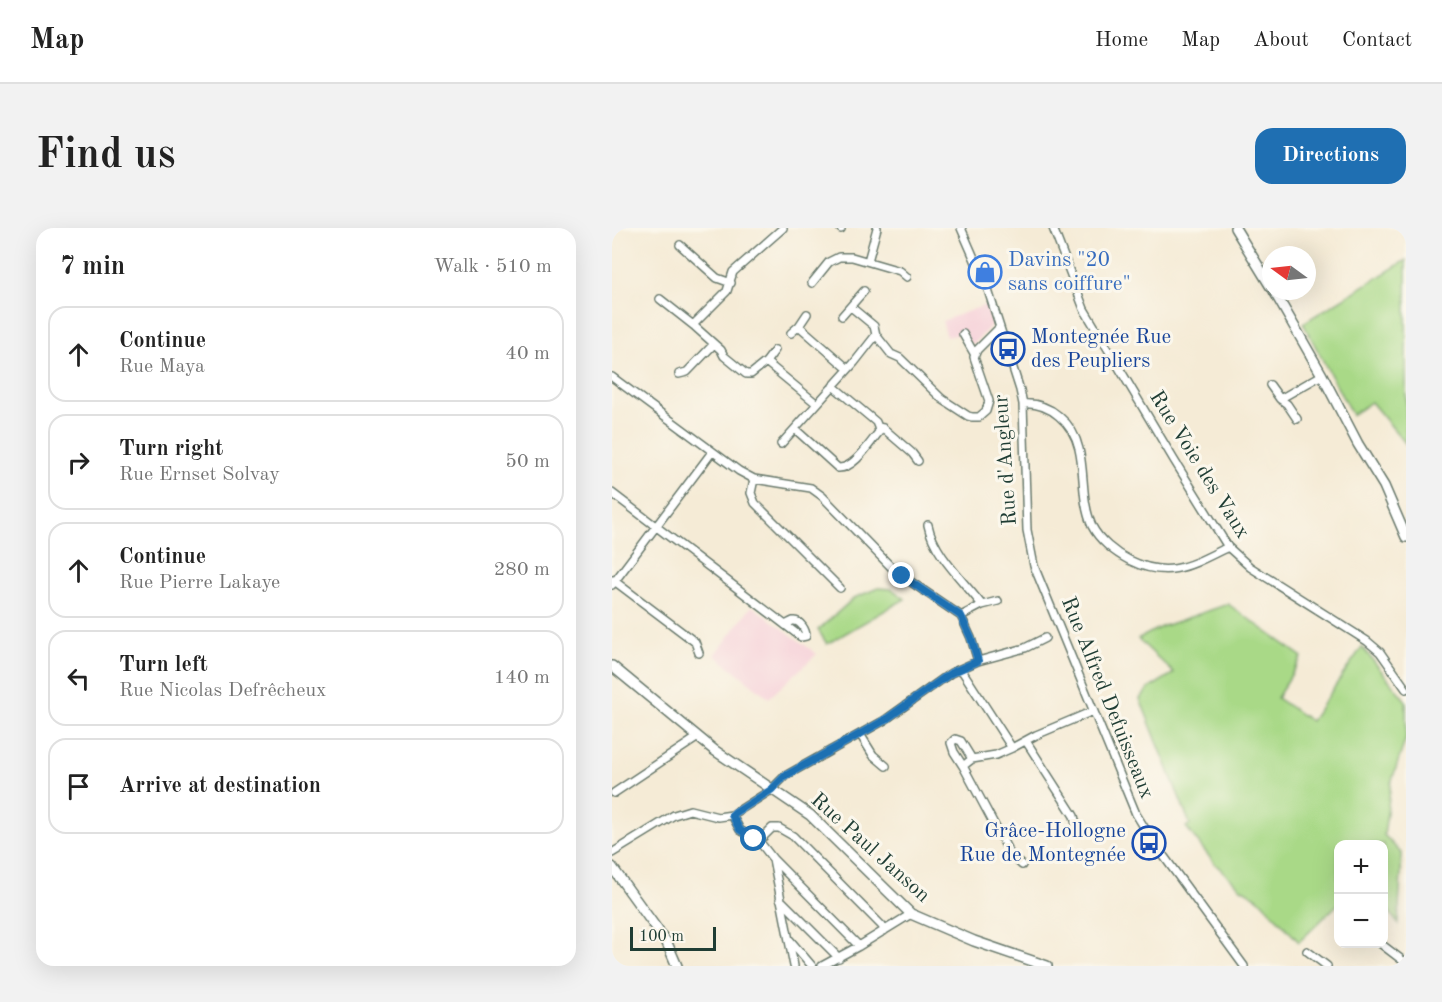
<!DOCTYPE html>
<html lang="en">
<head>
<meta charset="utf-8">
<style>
  body { margin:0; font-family:"Old Standard TT",serif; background:#f2f2f2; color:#222 }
  .controls { position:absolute; right:18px; bottom:18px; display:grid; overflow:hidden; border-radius:12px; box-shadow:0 6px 24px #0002 }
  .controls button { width:54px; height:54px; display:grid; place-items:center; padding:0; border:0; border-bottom:2px solid #e0e0e0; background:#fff; color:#222; font:30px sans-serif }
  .compass { position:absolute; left:650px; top:18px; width:54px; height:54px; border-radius:50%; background:#fff; box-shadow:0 6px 24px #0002; rotate:285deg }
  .scale { position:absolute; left:18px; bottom:15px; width:86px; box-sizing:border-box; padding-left:6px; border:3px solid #1f3d34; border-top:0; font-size:16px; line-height:21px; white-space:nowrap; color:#1f3d34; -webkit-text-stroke:4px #fbf7ec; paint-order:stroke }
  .stop { position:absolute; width:18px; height:18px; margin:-14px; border:4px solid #1f6fb2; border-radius:50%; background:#fff }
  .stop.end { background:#1f6fb2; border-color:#fff; box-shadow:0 2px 6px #0008 }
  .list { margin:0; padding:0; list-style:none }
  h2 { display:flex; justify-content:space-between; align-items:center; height:78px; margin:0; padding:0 24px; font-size:26px }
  h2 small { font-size:20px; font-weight:400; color:#767676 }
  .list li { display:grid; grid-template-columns:39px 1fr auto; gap:18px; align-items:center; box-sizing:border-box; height:96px; margin:0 12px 12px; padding:0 12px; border:2px solid #e0e0e0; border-radius:18px }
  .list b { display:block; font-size:22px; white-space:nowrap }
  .list p { margin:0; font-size:20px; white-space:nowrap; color:#767676 }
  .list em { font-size:20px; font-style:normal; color:#767676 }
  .icon { flex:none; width:33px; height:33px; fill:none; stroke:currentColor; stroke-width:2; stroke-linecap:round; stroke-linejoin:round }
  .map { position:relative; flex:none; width:794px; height:738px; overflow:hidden; border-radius:18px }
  header { display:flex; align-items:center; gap:36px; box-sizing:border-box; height:84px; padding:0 30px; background:#fff; border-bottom:2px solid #e0e0e0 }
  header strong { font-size:28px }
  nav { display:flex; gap:33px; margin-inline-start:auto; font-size:21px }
  .intro { display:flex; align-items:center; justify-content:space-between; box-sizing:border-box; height:144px; padding:0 36px }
  h1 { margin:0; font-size:42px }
  .button { padding:15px 27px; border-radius:18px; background:#1f6fb2; color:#fff; font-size:21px; font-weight:700 }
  main { display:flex; gap:36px; padding:0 36px }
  aside { flex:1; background:#fff; border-radius:18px; box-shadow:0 6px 24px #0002 }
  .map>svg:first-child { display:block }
  .built { fill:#f6cfd8 }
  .green { fill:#a9d987; stroke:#648b5e; stroke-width:1.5 }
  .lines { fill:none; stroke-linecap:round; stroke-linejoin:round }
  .street-casing { stroke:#6a7a6d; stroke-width:10 }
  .secondary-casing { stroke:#6a7a6d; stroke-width:12 }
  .street { stroke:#fff; stroke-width:7 }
  .secondary { stroke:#fff; stroke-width:9 }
  .route { stroke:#1f6fb2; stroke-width:8 }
  .labels { text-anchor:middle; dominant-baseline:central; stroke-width:6; stroke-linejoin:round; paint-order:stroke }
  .shop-label { font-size:21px; fill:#366cbe; stroke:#fbf7ec; text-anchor:start }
  .transit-label { font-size:21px; fill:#164399; stroke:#fbf7ec; text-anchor:start }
  .street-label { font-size:21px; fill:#1f3d34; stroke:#fbf7ec }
</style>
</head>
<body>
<header>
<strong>Map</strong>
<nav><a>Home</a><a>Map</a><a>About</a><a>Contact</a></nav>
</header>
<div class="intro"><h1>Find us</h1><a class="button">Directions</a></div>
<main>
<aside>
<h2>7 min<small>Walk · 510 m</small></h2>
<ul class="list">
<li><svg class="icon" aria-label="ahead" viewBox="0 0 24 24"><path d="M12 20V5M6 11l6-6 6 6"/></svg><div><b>Continue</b><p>Rue Maya</p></div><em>40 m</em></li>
<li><svg class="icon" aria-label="right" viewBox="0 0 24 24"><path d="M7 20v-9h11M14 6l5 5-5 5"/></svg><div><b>Turn right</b><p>Rue Ernset Solvay</p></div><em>50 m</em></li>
<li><svg class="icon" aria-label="ahead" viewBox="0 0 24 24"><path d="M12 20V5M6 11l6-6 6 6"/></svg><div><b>Continue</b><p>Rue Pierre Lakaye</p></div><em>280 m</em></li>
<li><svg class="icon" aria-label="left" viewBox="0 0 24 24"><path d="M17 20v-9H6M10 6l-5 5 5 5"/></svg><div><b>Turn left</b><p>Rue Nicolas Defrêcheux</p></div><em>140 m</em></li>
<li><svg class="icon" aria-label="arrive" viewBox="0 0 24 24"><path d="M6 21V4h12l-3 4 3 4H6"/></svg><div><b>Arrive at destination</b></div></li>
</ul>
</aside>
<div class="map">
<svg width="794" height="738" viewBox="0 0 794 738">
  <rect width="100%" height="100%" fill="#fbf7ec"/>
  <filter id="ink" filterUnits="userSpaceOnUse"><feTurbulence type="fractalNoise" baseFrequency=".0167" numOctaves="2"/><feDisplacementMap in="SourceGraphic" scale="12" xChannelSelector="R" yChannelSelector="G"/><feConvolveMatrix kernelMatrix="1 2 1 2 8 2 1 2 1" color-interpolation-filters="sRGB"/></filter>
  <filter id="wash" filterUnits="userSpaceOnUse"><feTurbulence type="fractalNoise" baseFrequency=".008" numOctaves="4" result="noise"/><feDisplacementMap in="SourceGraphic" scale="24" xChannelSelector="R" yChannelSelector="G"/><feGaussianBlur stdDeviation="1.35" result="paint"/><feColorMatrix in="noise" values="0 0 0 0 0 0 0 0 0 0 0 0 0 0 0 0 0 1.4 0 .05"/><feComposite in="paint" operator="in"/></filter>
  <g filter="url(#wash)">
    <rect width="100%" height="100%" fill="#f5ebd6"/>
    <!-- built -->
    <path class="built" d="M 376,76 L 381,95 L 362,116 L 357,114 L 353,105 L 335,109 L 330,93 Z
      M 140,378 L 205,426 L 157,470 L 103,427 Z"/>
    <!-- green -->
    <path class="green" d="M 794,32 L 794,216 L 759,174 L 740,187 L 691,95 Z
      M 266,360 L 280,361 L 293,371 L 215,416 L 206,402 L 242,370 Z
      M 616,376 L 690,429 L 665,470 L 699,493 L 750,419 L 794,473 L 794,510 L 779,555 L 772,607 L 790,626 L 786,696 L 772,676 L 772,616 L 726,616 L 726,676 L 687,714 L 646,670 L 629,660 L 603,636 L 574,599 L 578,596 L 528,471 L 536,461 L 562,445 L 526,411 L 549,399 Z"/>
  </g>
  <g filter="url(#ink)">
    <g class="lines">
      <!-- street casing -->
      <g class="street-casing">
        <path id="street" d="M 349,0 L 376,62 L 408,162 L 411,176 L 415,302 L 422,338 L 524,586 L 540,612 L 632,738
          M 441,0 L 472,81 L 562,232 L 616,319 L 638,339 L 755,413 L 768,424 L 794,461
          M 229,1 L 229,0
          M 68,17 L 105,50 L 119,55
          M 256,33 L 265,0
          M 200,55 L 217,34 L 227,29 L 240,29 L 288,43 L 295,49
          M 48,71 L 81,97 L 109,122 L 112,128 L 134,146 L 139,146 L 154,134 L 163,122
          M 239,79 L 262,98 L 264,107 L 279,126 L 288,130 L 330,171 L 356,188 L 360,189 L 367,189 L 374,183 L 377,173 L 362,129 L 365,122 L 387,100
          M 230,88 L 252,63
          M 81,97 L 115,63 L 121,44 L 171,0
          M 187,98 L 235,140
          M 179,105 L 187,98 L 195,86
          M 351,106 L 363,127
          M 154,134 L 205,176
          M 67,146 L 75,144 L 101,117
          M 0,149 L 127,243 L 142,251 L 199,260 L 210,268 L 283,343 L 349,388 L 359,410 L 366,433
          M 658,157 L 668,171 L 710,147
          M 221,158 L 264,194 L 266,199 L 271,200 L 300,225 L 306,233
          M 668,171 L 675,176 L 685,191
          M 411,176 C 438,174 461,195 467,221 C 473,246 469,273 480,298 C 487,312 503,325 517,332 C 557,352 579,337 616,319
          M 183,201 L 226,240 C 242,241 257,216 267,204 L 266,199
          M 169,216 L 242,135 L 264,107
          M 142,251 L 139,265 L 143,275 L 228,360
          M 0,265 L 189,409 L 194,408 C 194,403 189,392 181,393 C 178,394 176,396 173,397
          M 316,297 C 322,327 352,353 370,377
          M 1,352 L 83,414 L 87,425
          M 0,357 L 100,224
          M 349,388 L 370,377 L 386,373
          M 349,441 L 400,520
          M 248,506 L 261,527 L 274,538
          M 414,513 L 462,588 L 465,600
          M 360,531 L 351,538 L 342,524 L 339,515 L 343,511 L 349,513 L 360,531 L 384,527 L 400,520 L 424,507 L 481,483
          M 351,538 L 398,626 L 410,637
          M 2,565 L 86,509
          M 120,587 L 128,602 L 147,613 L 161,631 L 182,738
          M 147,613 L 160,600 L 167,600 L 181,608 L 270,698 L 272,703
          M 0,625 L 62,587 L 78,582 L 106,589 L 120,587 L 159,562 L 173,548 L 273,492 L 339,445 L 366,433 L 413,420 L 433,410
          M 161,631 L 247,718
          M 168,671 L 227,730
          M 177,711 L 200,738
          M 769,716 L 794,735
          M 695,723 L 715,738
          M 210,738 L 247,718 L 299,686"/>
      </g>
      <!-- secondary casing -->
      <g class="secondary-casing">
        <path id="secondary" d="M 623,0 L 659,59
          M 662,63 L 710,147 L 746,216 L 772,258 L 794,309
          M 0,438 L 102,522 L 198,587 L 299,686 L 362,713 L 435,738
          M 0,639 L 55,715 L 65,738"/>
      </g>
      <!-- street -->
      <use href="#street" class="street"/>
      <!-- secondary -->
      <use href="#secondary" class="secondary"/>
    </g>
  </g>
  <g class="lines" filter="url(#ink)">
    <!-- route -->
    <path class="route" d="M 142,611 L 128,602 L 120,587 L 159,562 L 173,548 L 273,492 L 339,445 L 366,433 L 359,410 L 349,388 L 290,348"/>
  </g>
  <!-- icons -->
  <defs>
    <g id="shop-ring" transform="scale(1.725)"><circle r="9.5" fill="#fbf7ec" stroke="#3f7fe0" stroke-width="1.5"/><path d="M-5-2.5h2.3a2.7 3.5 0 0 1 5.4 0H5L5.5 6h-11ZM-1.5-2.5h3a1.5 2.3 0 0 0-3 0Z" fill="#3f7fe0"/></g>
    <g id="bus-ring" transform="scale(1.725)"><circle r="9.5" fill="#fbf7ec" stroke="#1a4fb4" stroke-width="1.5"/><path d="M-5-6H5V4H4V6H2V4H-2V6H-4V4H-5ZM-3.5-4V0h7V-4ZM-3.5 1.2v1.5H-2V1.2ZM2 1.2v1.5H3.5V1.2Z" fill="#1a4fb4"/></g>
  </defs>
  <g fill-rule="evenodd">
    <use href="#shop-ring" x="373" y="44"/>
    <use href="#bus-ring" x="396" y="121"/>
    <use href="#bus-ring" x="537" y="615"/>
  </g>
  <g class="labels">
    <!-- shop labels -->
    <g class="shop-label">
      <text x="396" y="32">Davins "20<tspan x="396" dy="24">sans coiffure"</tspan></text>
    </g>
    <!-- transit labels -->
    <g class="transit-label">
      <text x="419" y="109">Montegnée Rue<tspan x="419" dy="24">des Peupliers</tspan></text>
      <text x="514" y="603" text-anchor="end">Grâce-Hollogne<tspan x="514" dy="24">Rue de Montegnée</tspan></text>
    </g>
    <!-- street labels -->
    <g class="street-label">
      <text transform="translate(394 232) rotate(-94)">Rue d'Angleur</text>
      <text transform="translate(587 237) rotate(58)">Rue Voie des Vaux</text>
      <text transform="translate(495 470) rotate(68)">Rue Alfred Defuisseaux</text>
      <text transform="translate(258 620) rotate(42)">Rue Paul Janson</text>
    </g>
  </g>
</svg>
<div class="controls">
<button>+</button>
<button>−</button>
</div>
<svg class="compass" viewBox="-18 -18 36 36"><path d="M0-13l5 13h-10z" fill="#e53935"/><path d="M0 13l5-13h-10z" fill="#767676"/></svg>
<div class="scale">100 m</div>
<div class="stop" style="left:142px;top:611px"></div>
<div class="stop end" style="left:290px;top:348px"></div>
</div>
</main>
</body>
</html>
